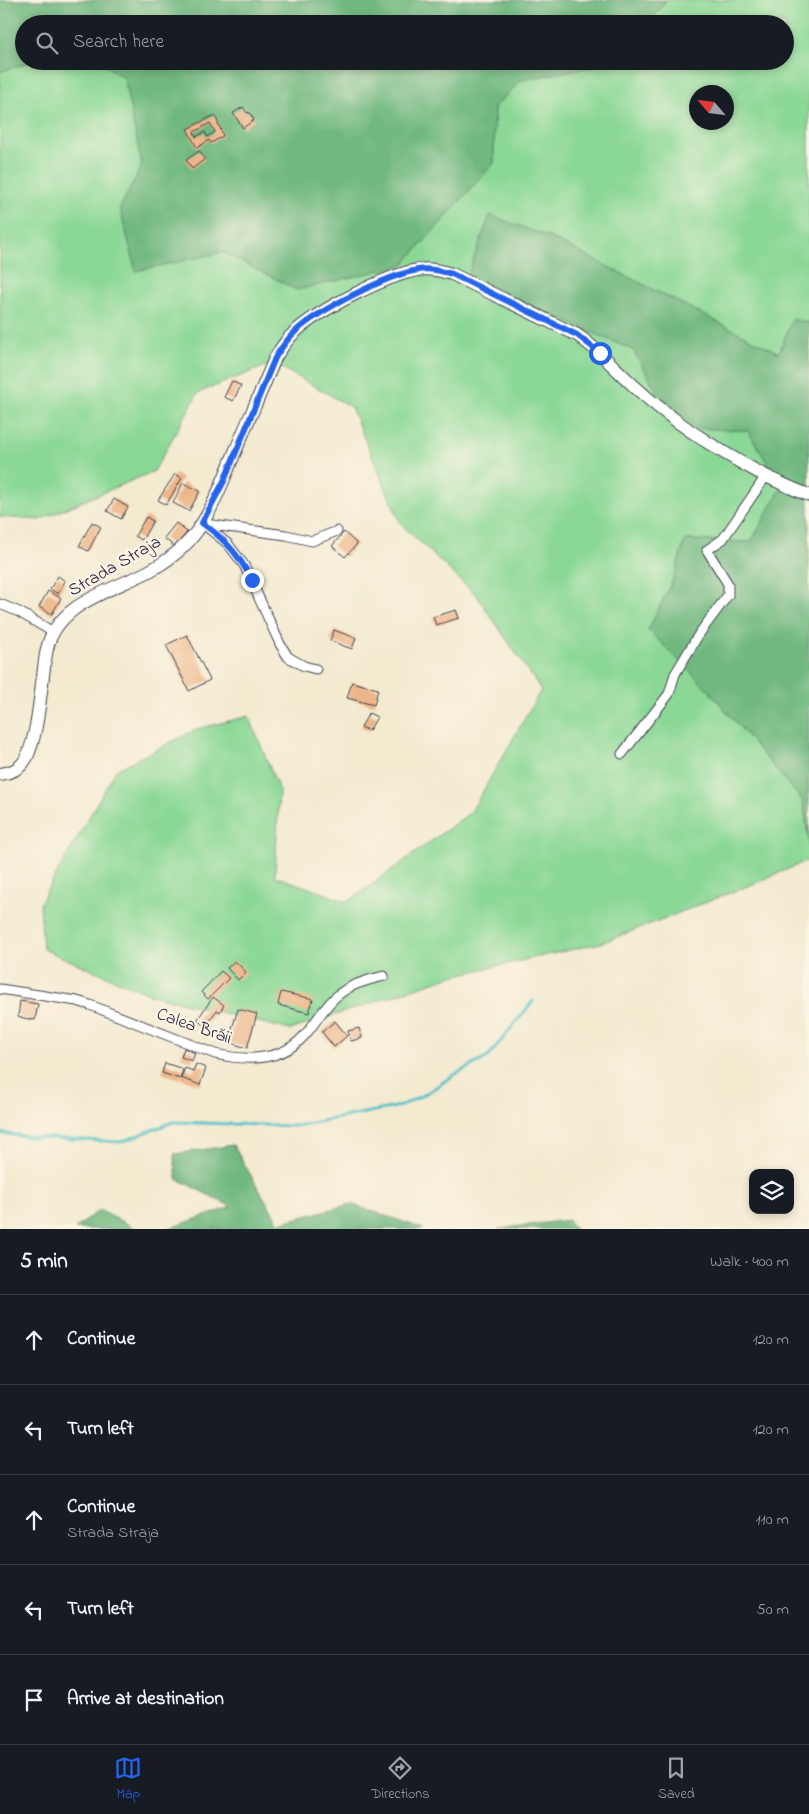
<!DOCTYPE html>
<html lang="en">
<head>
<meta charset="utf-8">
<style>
  body { margin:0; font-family:"Indie Flower",sans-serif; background:#242831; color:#f1f3f6 }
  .controls { position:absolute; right:15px; bottom:15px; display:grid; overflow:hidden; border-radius:10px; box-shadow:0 2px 8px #0003 }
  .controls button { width:45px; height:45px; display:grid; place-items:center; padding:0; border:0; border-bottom:1px solid #363941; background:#171b24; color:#f1f3f6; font:25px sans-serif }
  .compass { position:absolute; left:689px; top:85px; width:45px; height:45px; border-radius:50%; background:#171b24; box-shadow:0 2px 8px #0003; rotate:298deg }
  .stop { position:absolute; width:15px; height:15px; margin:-11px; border:4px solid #2563eb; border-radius:50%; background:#fff }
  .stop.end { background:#2563eb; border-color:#fff; box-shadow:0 1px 5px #0008 }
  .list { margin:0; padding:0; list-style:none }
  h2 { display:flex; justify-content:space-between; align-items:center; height:65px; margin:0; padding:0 20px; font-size:21px }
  h2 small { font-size:16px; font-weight:400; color:#9ea1a6 }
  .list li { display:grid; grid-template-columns:32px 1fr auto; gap:15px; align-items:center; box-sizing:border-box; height:90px; padding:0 20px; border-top:1px solid #363941 }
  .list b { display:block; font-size:19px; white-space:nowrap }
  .list p { margin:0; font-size:16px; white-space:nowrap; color:#9ea1a6 }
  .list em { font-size:16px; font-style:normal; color:#9ea1a6 }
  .icon { flex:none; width:28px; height:28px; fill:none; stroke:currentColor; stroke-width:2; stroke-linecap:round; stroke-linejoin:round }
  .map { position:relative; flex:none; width:809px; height:1229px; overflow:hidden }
  .search { position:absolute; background:#171b24; box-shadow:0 2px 8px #0003; left:15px; right:15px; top:15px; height:55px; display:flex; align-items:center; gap:12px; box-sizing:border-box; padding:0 18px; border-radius:28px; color:#9ea1a6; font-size:19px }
  .sheet { height:515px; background:#171b24 }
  nav { display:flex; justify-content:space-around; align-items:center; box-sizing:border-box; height:70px; border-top:1px solid #363941; background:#171b24; font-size:14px; color:#9ea1a6 }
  nav a { display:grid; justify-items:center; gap:2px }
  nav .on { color:#2563eb }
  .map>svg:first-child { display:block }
  .green { fill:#8bd896; stroke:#567d68; fill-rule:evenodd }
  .forest { fill:#70b87f; stroke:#496d5d }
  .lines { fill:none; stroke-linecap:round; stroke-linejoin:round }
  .stream { stroke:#52c0c8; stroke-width:3 }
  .building { fill:#edb588; fill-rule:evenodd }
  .street-casing { stroke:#414051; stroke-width:11 }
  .secondary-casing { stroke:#414051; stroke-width:14 }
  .street { stroke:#fff; stroke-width:9 }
  .secondary { stroke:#fff; stroke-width:12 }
  .route { stroke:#2563eb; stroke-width:6 }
  .labels { text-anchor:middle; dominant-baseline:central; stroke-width:4.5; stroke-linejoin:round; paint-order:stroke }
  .street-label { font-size:18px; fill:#22223b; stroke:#fcf5e5 }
</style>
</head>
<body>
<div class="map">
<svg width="809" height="1229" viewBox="0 0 809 1229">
  <rect width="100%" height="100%" fill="#fcf5e5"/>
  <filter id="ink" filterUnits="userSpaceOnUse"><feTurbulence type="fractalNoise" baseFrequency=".02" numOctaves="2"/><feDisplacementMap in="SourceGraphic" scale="10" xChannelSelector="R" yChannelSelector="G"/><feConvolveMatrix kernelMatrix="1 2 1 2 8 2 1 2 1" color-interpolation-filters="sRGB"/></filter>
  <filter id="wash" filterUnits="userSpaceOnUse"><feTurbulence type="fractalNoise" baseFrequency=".0096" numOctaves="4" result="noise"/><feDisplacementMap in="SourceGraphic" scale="20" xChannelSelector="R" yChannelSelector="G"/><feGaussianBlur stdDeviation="1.12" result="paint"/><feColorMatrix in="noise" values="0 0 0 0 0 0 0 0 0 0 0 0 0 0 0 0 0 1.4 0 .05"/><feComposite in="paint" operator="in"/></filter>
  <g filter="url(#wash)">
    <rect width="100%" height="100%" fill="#f3ead0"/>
    <!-- green -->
    <path class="green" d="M 666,0 L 796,0 L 809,2 L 809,323 L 792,319 L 779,353 L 549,237 L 531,306 L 633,350 L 658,393 L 695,427 L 748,431 L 782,487 L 751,542 L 685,540 L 673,580 L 648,630 L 710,692 L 803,801 L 809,841 L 809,860 L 753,884 L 601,943 L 452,976 L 290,1030 L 149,994 L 43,949 L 40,903 L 116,770 L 197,729 L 249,716 L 279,790 L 275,876 L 348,902 L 471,812 L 541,690 L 477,596 L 401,524 L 351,407 L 273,363 L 198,393 L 154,471 L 39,520 L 0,517 L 0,72 L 32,61 L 99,61 L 124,78 L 142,165 L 120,208 L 136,270 L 223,252 L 297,290 L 494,163 L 494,107 L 522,80 L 621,61 L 785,61 L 785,24 L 649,24 ZM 696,92 L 726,92 L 726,122 L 696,122 Z"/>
    <!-- forest -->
    <path class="forest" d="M 0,0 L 666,0 L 649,24 L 24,24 L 24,61 L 32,61 L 0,72 Z
      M 99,61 L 621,61 L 522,80 L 494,107 L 494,163 L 403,265 L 297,290 L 223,252 L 136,271 L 120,208 L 142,165 L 124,78 Z
      M 490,215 L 549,237 L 779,353 L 792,319 L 809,323 L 809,841 L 803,801 L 710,692 L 648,630 L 673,580 L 685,540 L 751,542 L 782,487 L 748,431 L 695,428 L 658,393 L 633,350 L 531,306 L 468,274 Z
      M 233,1145 L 279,1223 L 351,1204 L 424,1229 L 166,1229 L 232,1207 L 177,1179 L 174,1154 Z
      M 99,1210 L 137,1229 L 75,1229 Z
      M 568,1220 L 575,1229 L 498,1229 Z"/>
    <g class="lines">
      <!-- stream -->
      <path class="stream" d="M 0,1133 L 32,1137 L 121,1142 L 173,1122 L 296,1126 L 401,1106 L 427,1093 L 454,1075 L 488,1057 L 533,1001"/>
    </g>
    <g id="blocks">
      <!-- building -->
      <path class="building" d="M 243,107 L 247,113 L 249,112 L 254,120 L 243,128 L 233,113 Z
        M 215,115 L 223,136 L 211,143 L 209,140 L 197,148 L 187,129 ZM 210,123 L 215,132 L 207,137 L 205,132 L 196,137 L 194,132 Z
        M 199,151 L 205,159 L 192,169 L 186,160 Z
        M 232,381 L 241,386 L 233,401 L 224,397 Z
        M 175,474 L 182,478 L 166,505 L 158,500 Z
        M 183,483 L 200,491 L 189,511 L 173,503 Z
        M 114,499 L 128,507 L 121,519 L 107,511 Z
        M 146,517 L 153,521 L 142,540 L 135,536 Z
        M 92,522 L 101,527 L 88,551 L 79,546 Z
        M 176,523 L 187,532 L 175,547 L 164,538 Z
        M 344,532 L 357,544 L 345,557 L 332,546 Z
        M 58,576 L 65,581 L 58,594 L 50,589 Z
        M 48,591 L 61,598 L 52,614 L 39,607 Z
        M 456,610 L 459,618 L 436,625 L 433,617 Z
        M 334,630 L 356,638 L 352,649 L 330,641 Z
        M 187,635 L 210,680 L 189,691 L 166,645 Z
        M 352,682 L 378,689 L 374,705 L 347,698 Z
        M 369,713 L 377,717 L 369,731 L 361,727 Z
        M 235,961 L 246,972 L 238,980 L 227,968 Z
        M 221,971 L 229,978 L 208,999 L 201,992 Z
        M 281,992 L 313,999 L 309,1013 L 278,1005 Z
        M 213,997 L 224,1005 L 220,1012 L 217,1010 L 205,1026 L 197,1020 Z
        M 20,1001 L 38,1004 L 35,1020 L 18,1017 Z
        M 238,1009 L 257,1014 L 247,1048 L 228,1042 Z
        M 335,1021 L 347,1036 L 334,1047 L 322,1032 Z
        M 359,1028 L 362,1038 L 351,1041 L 348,1031 Z
        M 184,1048 L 195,1053 L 192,1061 L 181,1057 Z
        M 165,1063 L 183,1069 L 180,1079 L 162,1073 Z
        M 196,1064 L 206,1068 L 200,1085 L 181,1078 L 185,1068 L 193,1071 Z"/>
    </g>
  </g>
  <g filter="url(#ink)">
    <use href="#blocks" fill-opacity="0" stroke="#414051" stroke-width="1"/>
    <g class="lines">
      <!-- street casing -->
      <g class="street-casing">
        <path id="street" d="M 202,523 L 228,544 L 244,565 L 280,644 L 288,657 L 304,666 L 316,669
          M 205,524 L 286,535 L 312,541 L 337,531
          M 0,604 L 19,612 L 53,632
          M 622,754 L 669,694 L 675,674 L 699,634 L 728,595 L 728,584 L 707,550 L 723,539 L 766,476
          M 0,989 L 77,1001 L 90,1005 L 215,1054 C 246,1061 281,1062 304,1036 C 316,1023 324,1006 338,995 C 351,984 368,980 384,976"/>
      </g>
      <!-- secondary casing -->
      <g class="secondary-casing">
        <path id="secondary" d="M 0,774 C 9,773 17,771 23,763 C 39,743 41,677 47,649 C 57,602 115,590 151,570 C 162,564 173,556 182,548 C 209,523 221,485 235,452 C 248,421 262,390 275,358 C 281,348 287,339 296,331 C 319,310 387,275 418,270 C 430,268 441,271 452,274 L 577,335 C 598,349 615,369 634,386 C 672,421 715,449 760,473 C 776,481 792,489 809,495"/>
      </g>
      <!-- street -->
      <use href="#street" class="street"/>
      <!-- secondary -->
      <use href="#secondary" class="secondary"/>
    </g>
  </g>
  <g class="lines" filter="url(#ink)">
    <!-- route -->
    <path class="route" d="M 252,580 C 238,554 226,540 202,523 L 224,481 L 275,358 C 281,348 287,339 296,331 C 319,310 387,275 418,270 C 430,268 441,271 452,274 L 577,335 L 600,353"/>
  </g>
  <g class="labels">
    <!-- street labels -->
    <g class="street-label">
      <text transform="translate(115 567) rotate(-30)">Strada Straja</text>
      <text transform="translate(194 1027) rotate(19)">Calea Brăii</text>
    </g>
  </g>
</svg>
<div class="controls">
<button><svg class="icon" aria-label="layers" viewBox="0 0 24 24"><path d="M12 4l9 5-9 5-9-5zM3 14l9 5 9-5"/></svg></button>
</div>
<svg class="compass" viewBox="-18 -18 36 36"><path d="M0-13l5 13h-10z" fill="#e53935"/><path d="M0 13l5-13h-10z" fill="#9ea1a6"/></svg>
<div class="stop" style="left:600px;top:353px"></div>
<div class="stop end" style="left:252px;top:580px"></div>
<div class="search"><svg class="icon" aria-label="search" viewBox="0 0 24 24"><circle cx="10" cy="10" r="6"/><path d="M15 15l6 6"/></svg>Search here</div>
</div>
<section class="sheet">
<h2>5 min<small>Walk · 400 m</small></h2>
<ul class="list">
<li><svg class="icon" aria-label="ahead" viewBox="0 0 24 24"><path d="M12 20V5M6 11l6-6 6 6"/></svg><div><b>Continue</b></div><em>120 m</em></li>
<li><svg class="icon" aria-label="left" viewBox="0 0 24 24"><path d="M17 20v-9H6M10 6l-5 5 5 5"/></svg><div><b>Turn left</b></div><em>120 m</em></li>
<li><svg class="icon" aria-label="ahead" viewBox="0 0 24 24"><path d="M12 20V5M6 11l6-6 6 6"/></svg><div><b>Continue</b><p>Strada Straja</p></div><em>110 m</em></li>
<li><svg class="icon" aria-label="left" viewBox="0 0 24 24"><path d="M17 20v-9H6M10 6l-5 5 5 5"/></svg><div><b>Turn left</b></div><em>50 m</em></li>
<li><svg class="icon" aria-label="arrive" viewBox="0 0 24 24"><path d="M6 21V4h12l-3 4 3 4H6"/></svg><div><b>Arrive at destination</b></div></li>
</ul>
</section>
<nav>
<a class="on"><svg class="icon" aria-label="map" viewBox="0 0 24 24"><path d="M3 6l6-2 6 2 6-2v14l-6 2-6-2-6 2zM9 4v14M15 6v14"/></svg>Map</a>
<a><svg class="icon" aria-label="directions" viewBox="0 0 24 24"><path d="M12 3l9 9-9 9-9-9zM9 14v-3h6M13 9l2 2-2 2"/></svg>Directions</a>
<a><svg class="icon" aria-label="saved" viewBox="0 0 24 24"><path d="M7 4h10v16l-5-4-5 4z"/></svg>Saved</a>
</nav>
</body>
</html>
